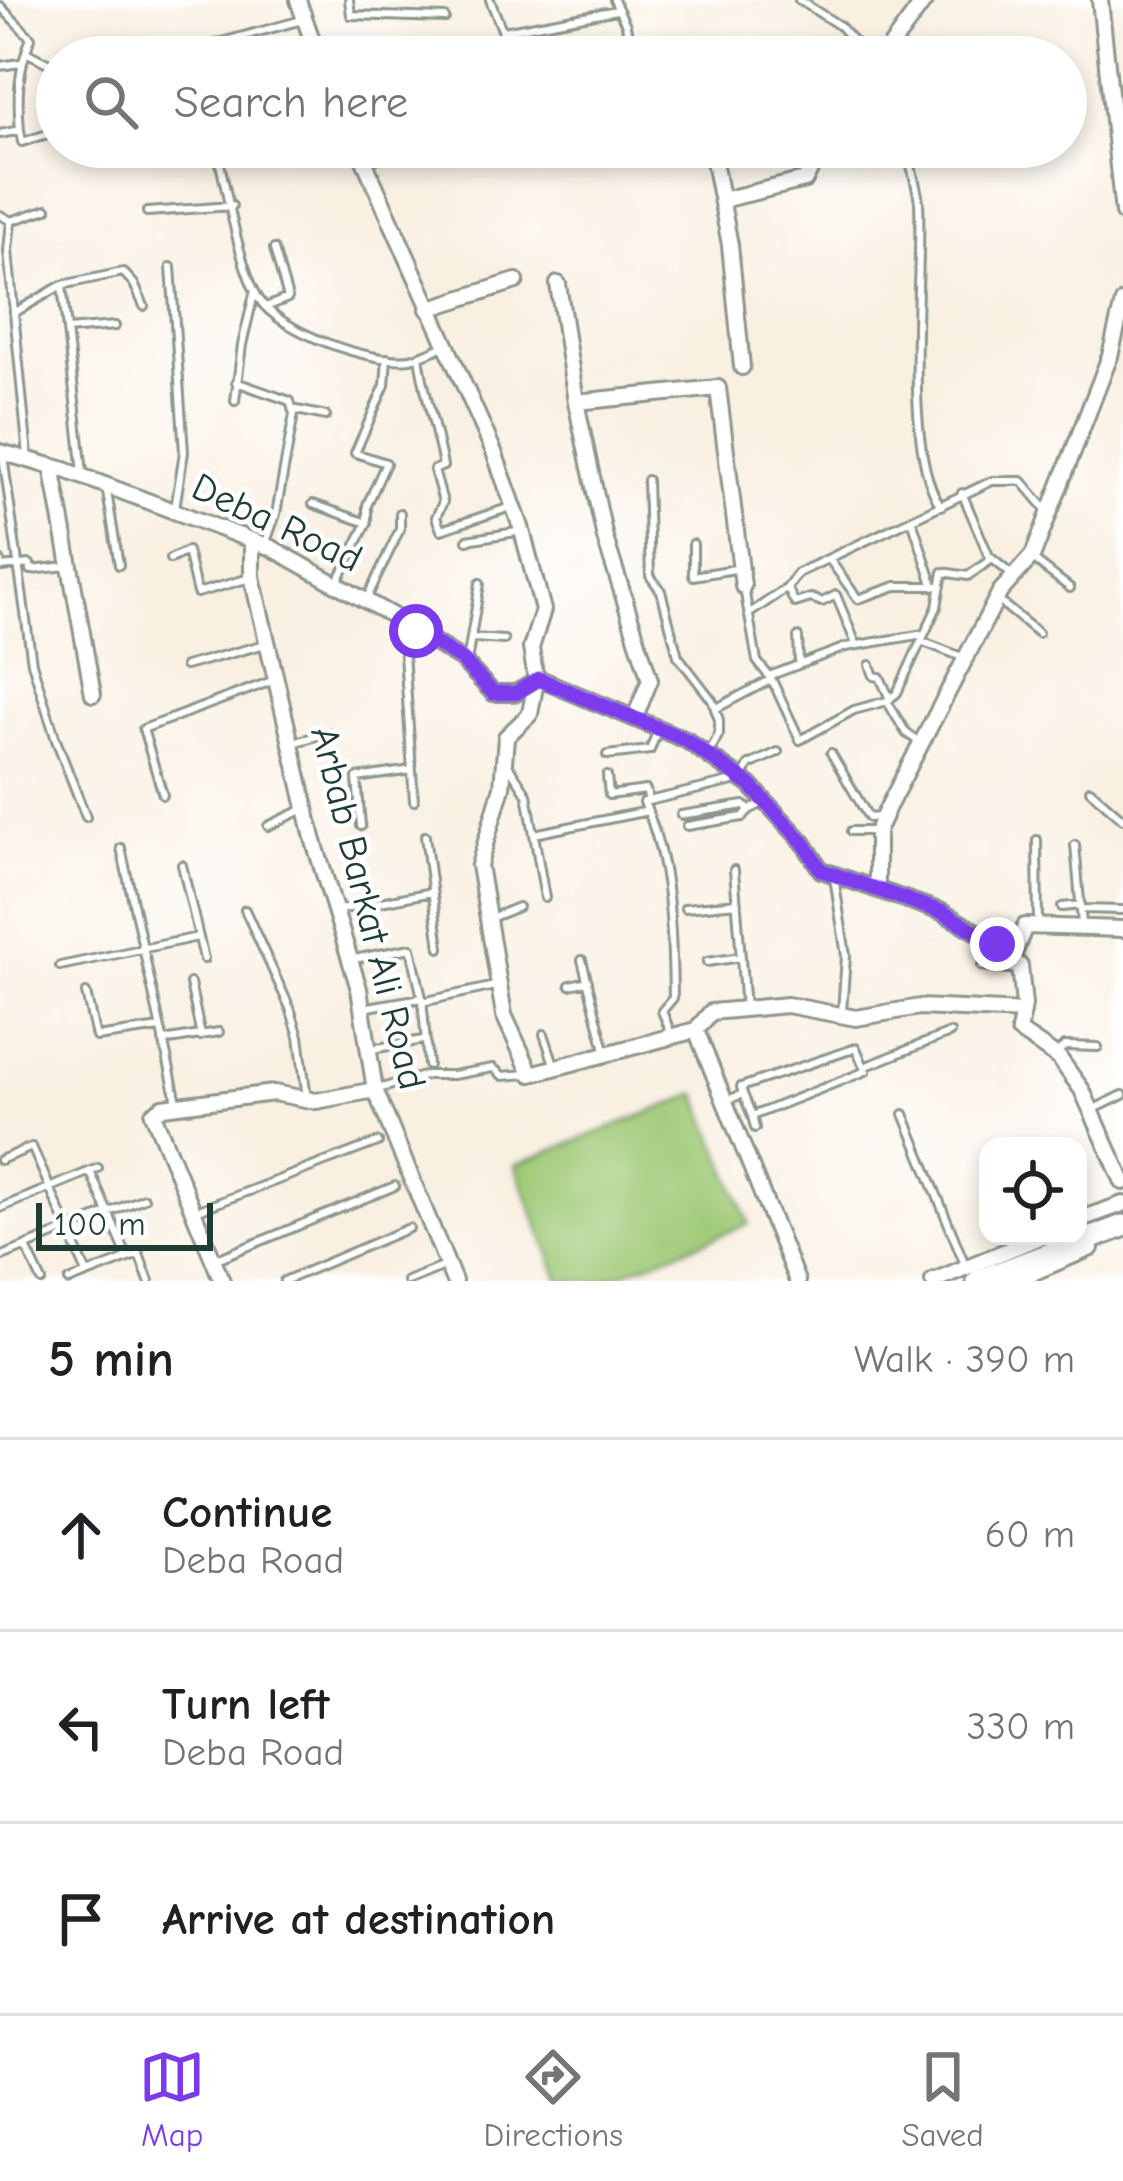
<!DOCTYPE html>
<html lang="en">
<head>
<meta charset="utf-8">
<style>
  body { margin:0; font-family:"Comic Neue",sans-serif; background:#f6f6f6; color:#202124 }
  .controls { position:absolute; right:36px; bottom:36px; display:grid; overflow:hidden; border-radius:24px; box-shadow:0 6px 18px #0003 }
  .controls button { width:108px; height:108px; display:grid; place-items:center; padding:0; border:0; border-bottom:3px solid #e0e0e0; background:#fff; color:#202124; font:60px sans-serif }
  .scale { position:absolute; left:36px; bottom:30px; width:177px; box-sizing:border-box; padding-left:12px; border:6px solid #1f3d34; border-top:0; font-size:33px; line-height:42px; white-space:nowrap; color:#1f3d34; -webkit-text-stroke:9px #fff; paint-order:stroke }
  .stop { position:absolute; width:36px; height:36px; margin:-27px; border:9px solid #7c3aed; border-radius:50%; background:#fff }
  .stop.end { background:#7c3aed; border-color:#fff; box-shadow:0 3px 12px #0008 }
  .list { margin:0; padding:0; list-style:none }
  h2 { display:flex; justify-content:space-between; align-items:center; height:156px; margin:0; padding:0 48px; font-size:51px }
  h2 small { font-size:39px; font-weight:400; color:#757577 }
  .list li { display:grid; grid-template-columns:78px 1fr auto; gap:36px; align-items:center; box-sizing:border-box; height:192px; padding:0 48px; border-top:3px solid #e0e0e0 }
  .list b { display:block; font-size:45px; white-space:nowrap }
  .list p { margin:0; font-size:39px; white-space:nowrap; color:#757577 }
  .list em { font-size:39px; font-style:normal; color:#757577 }
  .icon { flex:none; width:66px; height:66px; fill:none; stroke:currentColor; stroke-width:2; stroke-linecap:round; stroke-linejoin:round }
  .map { position:relative; flex:none; width:1123px; height:1281px; overflow:hidden }
  .search { position:absolute; background:#fff; box-shadow:0 6px 18px #0003; left:36px; right:36px; top:36px; height:132px; display:flex; align-items:center; gap:30px; box-sizing:border-box; padding:0 42px; border-radius:66px; color:#757577; font-size:45px }
  .sheet { height:732px; background:#fff }
  nav { display:flex; justify-content:space-around; align-items:center; box-sizing:border-box; height:168px; border-top:3px solid #e0e0e0; background:#fff; font-size:33px; color:#757577 }
  nav a { display:grid; justify-items:center; gap:6px }
  nav .on { color:#7c3aed }
  .map>svg:first-child { display:block }
  .green { fill:#9ec975; stroke:#5e8354; stroke-width:3 }
  .lines { fill:none; stroke-linecap:round; stroke-linejoin:round }
  .lane-casing { stroke:#8c968b; stroke-width:12 }
  .street-casing { stroke:#8c968b; stroke-width:20 }
  .primary-casing { stroke:#8c968b; stroke-width:27 }
  .lane { stroke:#fff; stroke-width:6 }
  .street { stroke:#fff; stroke-width:14 }
  .primary { stroke:#fff; stroke-width:21 }
  .route { stroke:#7c3aed; stroke-width:15 }
  .labels { text-anchor:middle; dominant-baseline:central; stroke-width:9; stroke-linejoin:round; paint-order:stroke }
  .street-label { font-size:39px; fill:#1f3d34; stroke:#fff }
</style>
</head>
<body>
<div class="map">
<svg width="1123" height="1281" viewBox="0 0 1123 1281">
  <rect width="100%" height="100%" fill="#fff"/>
  <filter id="ink" filterUnits="userSpaceOnUse"><feTurbulence type="fractalNoise" baseFrequency=".00833" numOctaves="2"/><feDisplacementMap in="SourceGraphic" scale="24" xChannelSelector="R" yChannelSelector="G"/><feConvolveMatrix kernelMatrix="1 2 1 2 8 2 1 2 1" color-interpolation-filters="sRGB"/></filter>
  <filter id="wash" filterUnits="userSpaceOnUse"><feTurbulence type="fractalNoise" baseFrequency=".004" numOctaves="4" result="noise"/><feDisplacementMap in="SourceGraphic" scale="48" xChannelSelector="R" yChannelSelector="G"/><feGaussianBlur stdDeviation="2.7" result="paint"/><feColorMatrix in="noise" values="0 0 0 0 0 0 0 0 0 0 0 0 0 0 0 0 0 1.4 0 .05"/><feComposite in="paint" operator="in"/></filter>
  <g filter="url(#wash)">
    <rect width="100%" height="100%" fill="#f9f0e2"/>
    <!-- green -->
    <path class="green" d="M 697,1094 L 749,1224 L 602,1281 L 560,1281 L 515,1165 Z"/>
  </g>
  <g filter="url(#ink)">
    <g class="lines">
      <!-- lane casing -->
      <g class="lane-casing">
        <path id="lane" d="M 349,0 L 351,15 L 445,18
          M 490,0 L 513,57
          M 614,0 L 626,25 L 632,57
          M 799,0 L 840,26 L 867,57
          M 0,6 L 31,38 C 18,69 17,96 20,130
          M 503,31 L 617,10
          M 26,52 L 57,68
          M 167,57 L 302,20
          M 0,66 L 20,63
          M 0,134 L 20,130 L 22,142 L 57,131
          M 216,147 C 227,189 238,264 259,299 C 280,332 371,364 410,359 C 421,357 434,350 445,346
          M 693,147 L 693,153 L 713,156
          M 908,147 C 909,166 917,183 919,202 C 923,274 901,452 941,506
          M 177,154 L 215,149
          M 147,212 L 232,206
          M 0,215 L 11,221 L 47,209
          M 11,221 L 8,251 L 28,456
          M 171,267 L 184,452 L 175,508
          M 62,285 L 83,473
          M 266,307 L 288,298 L 274,249
          M 14,313 L 62,285 L 123,272 L 134,284 L 144,306
          M 67,330 L 115,326
          M 419,356 C 424,394 436,428 443,466 L 434,470 L 443,502 L 436,517 L 441,530 L 511,507
          M 236,382 L 290,401 L 294,414 L 276,514 L 265,545
          M 235,401 L 242,345 L 254,294
          M 292,409 L 326,416
          M 3,456 L 32,663 L 56,740 L 86,817
          M 647,480 L 650,576 L 661,591 L 678,656 L 712,700 L 719,720 L 719,734 L 709,753
          M 106,486 L 119,565
          M 962,493 L 989,556 L 1012,575
          M 313,504 L 367,523
          M 912,520 L 934,587
          M 467,540 L 522,531
          M 693,544 L 693,576 L 741,568
          M 170,559 L 187,551 L 197,593 L 250,578
          M 829,559 L 858,599 L 896,586 L 941,586
          M 0,560 L 1,567 L 30,564 L 31,570 L 67,566
          M 1034,560 L 1070,588
          M 338,581 L 367,523 L 367,505 L 386,463 L 355,453 L 385,385 L 387,358
          M 744,588 L 757,661 L 772,680 L 800,740 L 854,710 L 887,701 L 897,693 L 937,607 L 943,572 L 968,576 L 992,559
          M 787,588 L 795,603 L 811,598 L 822,602 L 836,595 L 856,644
          M 367,598 L 400,529 L 400,513
          M 999,601 L 1038,633
          M 750,613 L 787,588 L 798,573 L 992,481 L 1022,481 L 1049,513
          M 798,637 L 799,663
          M 473,638 L 504,640
          M 921,641 L 962,657
          M 467,662 L 480,583
          M 870,665 L 874,676 L 880,677 L 890,699
          M 185,666 L 269,643
          M 769,676 L 846,647 L 924,634
          M 887,701 L 906,733 L 921,743
          M 715,709 L 770,680
          M 292,743 L 328,733
          M 831,753 L 869,818 L 879,817
          M 607,755 L 650,750 L 657,732
          M 508,765 L 527,794 L 545,898
          M 607,776 L 609,795 L 646,790 L 649,801
          M 1090,790 L 1123,819
          M 163,795 L 143,729 L 277,679
          M 414,801 L 404,654 L 415,634
          M 681,815 L 744,805 L 749,810 L 763,803
          M 268,826 L 302,810
          M 361,826 L 357,778 L 412,770
          M 687,826 L 743,817 L 749,810
          M 851,831 L 877,831
          M 534,834 L 648,811
          M 425,836 L 440,948
          M 1037,840 L 1038,926
          M 1075,845 L 1082,924
          M 121,848 L 177,1102
          M 182,865 L 204,959
          M 734,870 L 745,1009
          M 834,877 L 846,956 L 842,1012
          M 1062,907 L 1081,905
          M 685,908 L 737,903
          M 1081,909 L 1123,910
          M 245,910 L 290,1008 L 299,1036 L 307,1099
          M 339,910 L 432,892
          M 488,919 L 518,907
          M 354,959 L 411,948 L 422,998 L 428,1065
          M 582,960 L 605,1050
          M 707,962 L 741,957
          M 60,966 L 198,937
          M 982,966 L 1020,970
          M 190,983 L 201,1036
          M 570,985 L 588,981
          M 86,993 L 96,1037 L 160,1028
          M 422,1002 L 495,986
          M 362,1008 L 422,998
          M 544,1034 L 554,1064
          M 672,1036 L 662,1011 L 673,998 C 672,931 671,864 644,802 L 742,779 L 749,765 L 778,752
          M 163,1041 L 219,1032
          M 372,1049 L 423,1040
          M 1057,1052 L 1065,1046 L 1098,1047
          M 378,1089 L 427,1075 L 453,1075 L 493,1068 L 503,1076 L 527,1074
          M 743,1094 L 752,1116 L 866,1071 L 864,1067
          M 727,1100 L 743,1094 L 741,1087 L 856,1048 L 864,1067 L 950,1033
          M 1094,1109 L 1123,1095
          M 904,1114 L 966,1267
          M 752,1116 L 755,1128
          M 0,1160 L 32,1147 L 87,1273
          M 90,1171 L 128,1258
          M 0,1208 L 98,1168
          M 196,1211 L 378,1142
          M 26,1247 L 42,1281
          M 0,1257 L 144,1198
          M 217,1259 L 395,1186
          M 69,1281 L 139,1254 L 149,1281
          M 284,1281 L 409,1228
          M 407,1281 L 444,1266"/>
      </g>
      <!-- street casing -->
      <g class="street-casing">
        <path id="street" d="M 298,0 L 318,57
          M 1100,0 L 1123,213
          M 883,57 L 925,0
          M 358,147 L 494,452 L 521,527 L 543,610 L 531,648 L 536,681 L 530,714 L 506,737 L 502,787 L 479,865 L 504,1015 L 531,1074 L 696,1030 L 711,1012 L 787,1005 L 856,1018 L 920,1007 L 1023,1012
          M 713,156 L 730,245 L 742,367
          M 364,159 L 398,147
          M 722,200 L 805,180 L 822,147
          M 558,284 L 576,402 L 605,538 L 650,680 L 635,717
          M 428,309 L 516,281
          M 576,402 L 718,388 L 743,586
          M 0,452 L 65,470 L 272,548 L 391,615 L 462,660 L 493,693 L 516,693 L 540,679 L 686,740 L 750,785 L 803,842 L 821,870 L 942,912 L 997,944 L 1020,966 L 1024,1005 L 1019,1031 L 1059,1058 L 1082,1090 L 1123,1182
          M 52,466 L 93,694
          M 252,541 L 252,577 L 313,838 L 359,989 L 375,1090 L 454,1281
          M 877,888 L 877,831 L 887,809 L 1000,592 L 1033,555 L 1110,356 L 1123,302
          M 1012,959 L 1025,926 L 1123,929
          M 696,1030 L 797,1281
          M 1078,1220 L 1123,1204
          M 222,1281 L 153,1114 L 163,1107 L 274,1093 L 316,1101 L 375,1090
          M 933,1281 L 1042,1236
          M 1013,1281 L 1091,1248"/>
      </g>
      <!-- primary casing -->
      <g class="primary-casing">
        <path id="primary" d="M 978,1281 L 1123,1226"/>
      </g>
      <!-- lane -->
      <use href="#lane" class="lane"/>
      <!-- street -->
      <use href="#street" class="street"/>
      <!-- primary -->
      <use href="#primary" class="primary"/>
    </g>
  </g>
  <g class="lines" filter="url(#ink)">
    <!-- route -->
    <path class="route" d="M 416,631 L 462,660 L 493,693 L 516,693 L 539,679 L 686,740 L 750,785 L 803,842 L 821,870 L 942,912 L 997,944"/>
  </g>
  <g class="labels">
    <!-- street labels -->
    <g class="street-label">
      <text transform="translate(277 523) rotate(25)">Deba Road</text>
      <text transform="translate(368 908) rotate(76)">Arbab Barkat Ali Road</text>
    </g>
  </g>
</svg>
<div class="controls">
<button><svg class="icon" aria-label="locate" viewBox="0 0 24 24"><circle cx="12" cy="12" r="6"/><path d="M12 2v4M12 18v4M2 12h4M18 12h4"/></svg></button>
</div>
<div class="scale">100 m</div>
<div class="stop" style="left:416px;top:631px"></div>
<div class="stop end" style="left:997px;top:944px"></div>
<div class="search"><svg class="icon" aria-label="search" viewBox="0 0 24 24"><circle cx="10" cy="10" r="6"/><path d="M15 15l6 6"/></svg>Search here</div>
</div>
<section class="sheet">
<h2>5 min<small>Walk · 390 m</small></h2>
<ul class="list">
<li><svg class="icon" aria-label="ahead" viewBox="0 0 24 24"><path d="M12 20V5M6 11l6-6 6 6"/></svg><div><b>Continue</b><p>Deba Road</p></div><em>60 m</em></li>
<li><svg class="icon" aria-label="left" viewBox="0 0 24 24"><path d="M17 20v-9H6M10 6l-5 5 5 5"/></svg><div><b>Turn left</b><p>Deba Road</p></div><em>330 m</em></li>
<li><svg class="icon" aria-label="arrive" viewBox="0 0 24 24"><path d="M6 21V4h12l-3 4 3 4H6"/></svg><div><b>Arrive at destination</b></div></li>
</ul>
</section>
<nav>
<a class="on"><svg class="icon" aria-label="map" viewBox="0 0 24 24"><path d="M3 6l6-2 6 2 6-2v14l-6 2-6-2-6 2zM9 4v14M15 6v14"/></svg>Map</a>
<a><svg class="icon" aria-label="directions" viewBox="0 0 24 24"><path d="M12 3l9 9-9 9-9-9zM9 14v-3h6M13 9l2 2-2 2"/></svg>Directions</a>
<a><svg class="icon" aria-label="saved" viewBox="0 0 24 24"><path d="M7 4h10v16l-5-4-5 4z"/></svg>Saved</a>
</nav>
</body>
</html>
